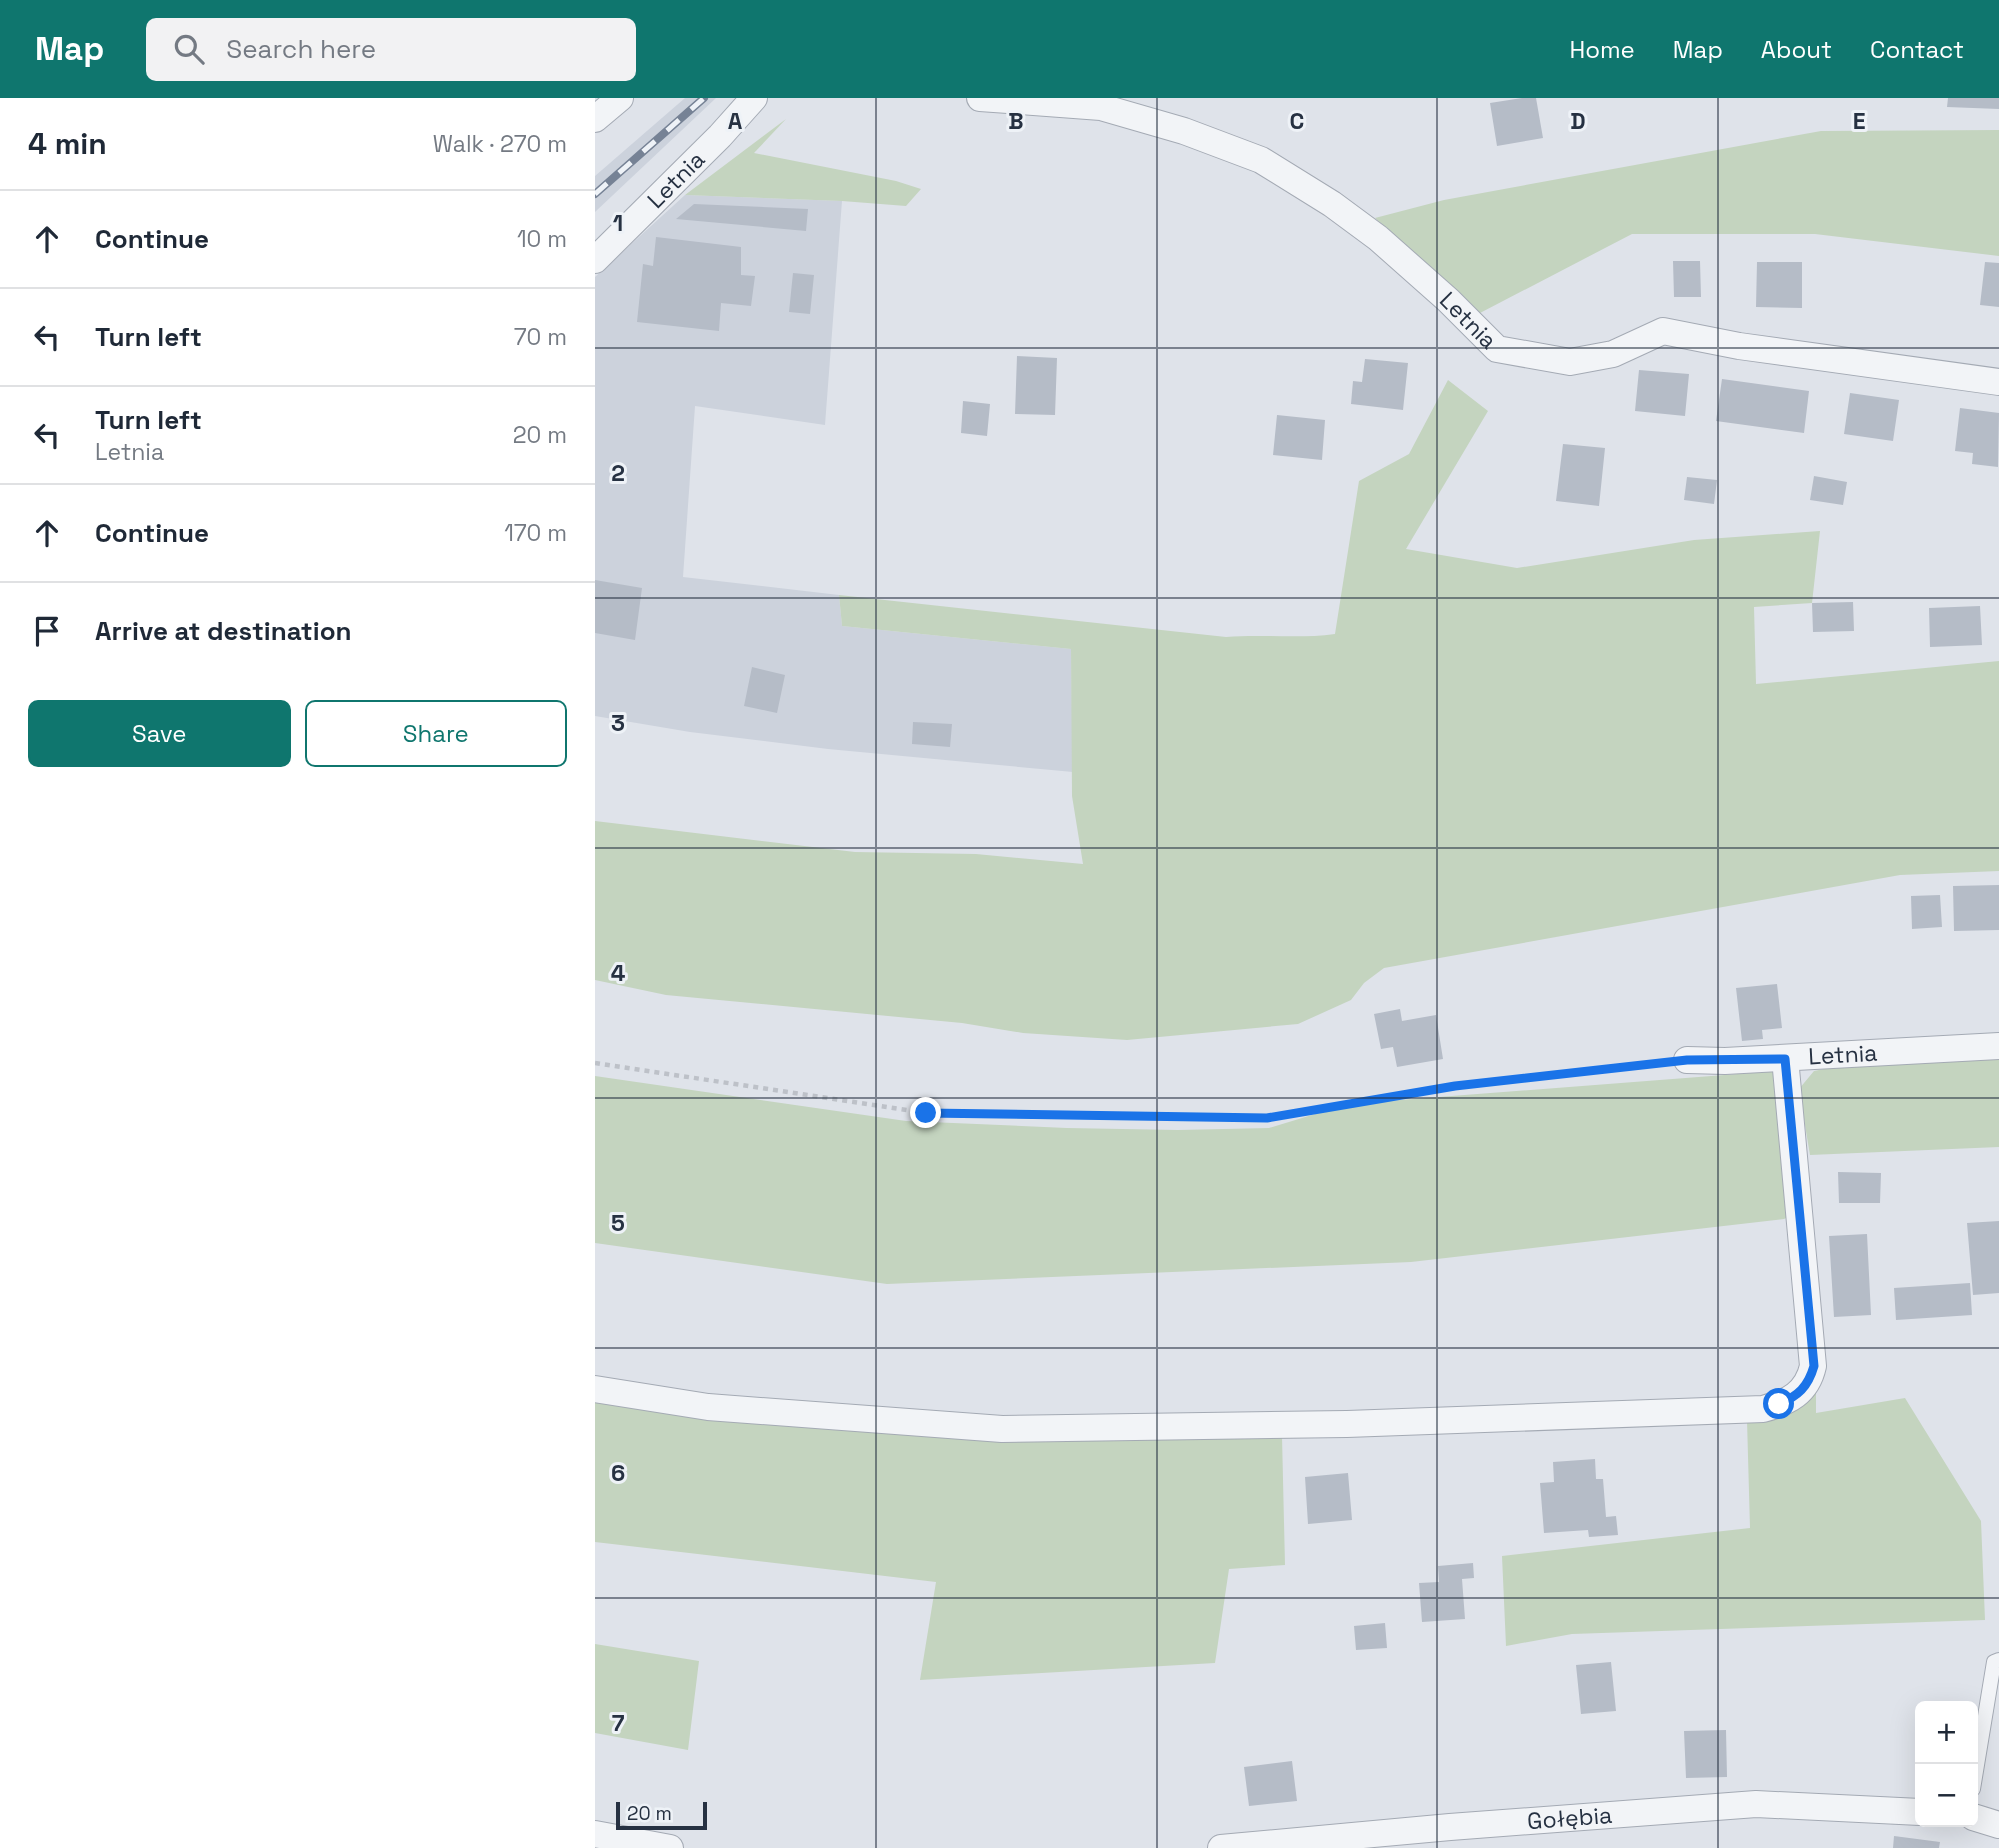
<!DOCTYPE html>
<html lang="en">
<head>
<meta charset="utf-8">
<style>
  body { margin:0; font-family:"Space Grotesk",sans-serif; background:#f2f2f3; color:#1f2937 }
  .controls { position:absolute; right:21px; bottom:21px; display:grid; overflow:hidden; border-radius:10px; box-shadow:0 7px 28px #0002 }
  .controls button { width:63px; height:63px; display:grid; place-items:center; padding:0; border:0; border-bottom:2px solid #e0e1e3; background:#fff; color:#1f2937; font:35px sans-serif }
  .scale { position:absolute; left:21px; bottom:18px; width:91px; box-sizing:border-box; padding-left:7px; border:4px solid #263142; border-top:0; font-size:19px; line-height:24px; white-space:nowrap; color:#263142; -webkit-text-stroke:5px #eef2f7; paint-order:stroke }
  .stop { position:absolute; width:21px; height:21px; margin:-16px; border:5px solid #1a73e8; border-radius:50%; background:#fff }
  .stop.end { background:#1a73e8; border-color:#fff; box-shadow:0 2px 7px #0008 }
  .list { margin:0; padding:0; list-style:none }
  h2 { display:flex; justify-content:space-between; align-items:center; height:91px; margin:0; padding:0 28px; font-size:30px }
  h2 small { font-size:23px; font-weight:400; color:#747a83 }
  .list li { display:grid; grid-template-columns:46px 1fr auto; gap:21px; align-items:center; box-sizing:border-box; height:98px; padding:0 28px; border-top:2px solid #e0e1e3 }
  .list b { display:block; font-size:26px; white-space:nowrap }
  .list p { margin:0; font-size:23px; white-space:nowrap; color:#747a83 }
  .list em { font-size:23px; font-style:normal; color:#747a83 }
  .actions { display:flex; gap:14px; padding:21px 28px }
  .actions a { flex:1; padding:16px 0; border:2px solid #0f766e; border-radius:10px; text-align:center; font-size:24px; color:#0f766e }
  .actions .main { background:#0f766e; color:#fff }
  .icon { flex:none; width:38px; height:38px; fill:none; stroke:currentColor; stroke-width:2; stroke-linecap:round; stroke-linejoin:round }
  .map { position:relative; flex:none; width:1404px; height:1750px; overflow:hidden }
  header { display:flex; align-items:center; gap:42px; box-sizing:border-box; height:98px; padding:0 35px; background:#0f766e; color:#fff }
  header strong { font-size:33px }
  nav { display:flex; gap:38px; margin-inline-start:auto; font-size:24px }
  .search { width:490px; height:63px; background:#f2f2f3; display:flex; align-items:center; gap:18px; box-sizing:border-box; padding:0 24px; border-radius:10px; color:#747a83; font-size:26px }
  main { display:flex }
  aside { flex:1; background:#fff }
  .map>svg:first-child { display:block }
  .built { fill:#ccd2dc }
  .green { fill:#c4d4bf }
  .building { fill:#b5bcc7 }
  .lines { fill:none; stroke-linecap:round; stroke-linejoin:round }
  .service-casing { stroke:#a4aab4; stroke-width:16 }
  .minor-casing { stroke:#a4aab4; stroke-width:28 }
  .path { stroke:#bdc1c8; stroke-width:4.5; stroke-dasharray:5 5; stroke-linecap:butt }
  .service { stroke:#f2f4f7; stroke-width:14 }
  .minor { stroke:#f2f4f7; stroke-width:26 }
  .rail-casing { stroke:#768295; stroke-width:8 }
  .rail { stroke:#eef2f7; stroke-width:5; stroke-dasharray:16; stroke-linecap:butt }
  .route { stroke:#1a73e8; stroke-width:9 }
  .grid { fill:none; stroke:#263142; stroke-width:2; stroke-opacity:0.55 }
  .labels { text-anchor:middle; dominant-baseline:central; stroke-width:6; stroke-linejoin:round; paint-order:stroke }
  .street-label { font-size:23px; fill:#263142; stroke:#eef2f7 }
  .grid-label { font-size:23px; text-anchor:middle; font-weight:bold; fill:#263142; stroke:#eef2f7; stroke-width:6; stroke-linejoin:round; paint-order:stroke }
</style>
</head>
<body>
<header>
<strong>Map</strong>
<div class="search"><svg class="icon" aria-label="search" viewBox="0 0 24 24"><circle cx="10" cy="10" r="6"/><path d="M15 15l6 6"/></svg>Search here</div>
<nav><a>Home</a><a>Map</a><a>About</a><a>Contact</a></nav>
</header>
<main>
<aside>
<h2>4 min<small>Walk · 270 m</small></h2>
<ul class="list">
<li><svg class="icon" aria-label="ahead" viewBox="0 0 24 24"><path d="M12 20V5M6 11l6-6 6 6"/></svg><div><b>Continue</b></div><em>10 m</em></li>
<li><svg class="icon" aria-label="left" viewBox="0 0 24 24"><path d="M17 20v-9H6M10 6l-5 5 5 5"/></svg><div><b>Turn left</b></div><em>70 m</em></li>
<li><svg class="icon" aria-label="left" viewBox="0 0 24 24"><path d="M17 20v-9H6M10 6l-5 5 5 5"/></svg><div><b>Turn left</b><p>Letnia</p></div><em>20 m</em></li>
<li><svg class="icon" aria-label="ahead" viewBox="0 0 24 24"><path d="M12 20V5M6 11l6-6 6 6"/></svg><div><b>Continue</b></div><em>170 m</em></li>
<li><svg class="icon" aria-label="arrive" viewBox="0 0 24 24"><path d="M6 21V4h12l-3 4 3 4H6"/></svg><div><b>Arrive at destination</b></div></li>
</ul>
<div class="actions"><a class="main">Save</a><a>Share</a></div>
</aside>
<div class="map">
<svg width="1404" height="1750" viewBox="0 0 1404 1750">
  <rect width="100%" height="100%" fill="#dfe3ea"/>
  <!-- built -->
  <path class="built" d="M 90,0 L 121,0 L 0,114 L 0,78 Z
    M 90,97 L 247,103 L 230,327 L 100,308 L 88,479 L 244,497 L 247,528 L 476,551 L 478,674 L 233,651 L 95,634 L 0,618 L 0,179 Z"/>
  <!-- green -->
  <path class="green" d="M 191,21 L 159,55 L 301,83 L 326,91 L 311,108 L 247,103 L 90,97 Z
    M 1404,32 L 1404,158 L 1220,136 L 1037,136 L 885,215 L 780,120 L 849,102 L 1226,33 Z
    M 853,282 L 893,313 L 811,451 L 922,470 L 1099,442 L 1225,433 L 1217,505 L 1159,509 L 1161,586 L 1404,563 L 1404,773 L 1305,777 L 789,870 L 769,885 L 756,902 L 703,926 L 532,942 L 428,935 L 367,925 L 71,897 L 0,882 L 0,723 L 260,754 L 381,756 L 488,766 L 477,698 L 476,551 L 247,528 L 244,497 L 631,539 C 668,536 704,541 740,536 L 764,383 L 814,356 Z
    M 1404,961 L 1404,1049 L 1215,1057 L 1204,991 L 1219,973 L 1244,968 Z
    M 1181,973 L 1200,1116 L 1189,1121 L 816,1164 L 292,1186 L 0,1145 L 0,978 L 311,1023 L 472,1030 L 583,1032 L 674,1030 L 753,1006 Z
    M 1221,1291 L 1221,1315 L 1310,1300 L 1386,1423 L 1390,1522 L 977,1536 L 911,1548 L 907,1458 L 1155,1430 L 1152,1322 Z
    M 0,1297 L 687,1338 L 690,1467 L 634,1471 L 620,1565 L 325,1582 L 341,1484 L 0,1444 Z
    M 0,1546 L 104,1563 L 93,1652 L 0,1635 Z"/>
  <!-- building -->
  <path class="building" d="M 927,0 L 941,0 L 948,40 L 902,48 L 895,5 Z
    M 1353,0 L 1404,0 L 1404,11 L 1352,9 Z
    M 99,106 L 213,111 L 211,133 L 81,121 Z
    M 61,139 L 146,149 L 146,177 L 160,178 L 156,208 L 126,205 L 124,233 L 42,224 L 48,166 L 58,168 Z
    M 1078,163 L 1105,163 L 1106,199 L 1079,199 Z
    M 1162,164 L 1207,164 L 1207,210 L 1161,209 Z
    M 1390,164 L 1404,165 L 1404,209 L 1385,207 Z
    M 198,175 L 219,177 L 215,216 L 194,214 Z
    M 422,258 L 462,260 L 460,317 L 420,316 Z
    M 770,261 L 813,265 L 808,312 L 756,306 L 758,283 L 767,284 Z
    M 1044,272 L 1094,276 L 1090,318 L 1040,313 Z
    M 1127,281 L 1214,293 L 1209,335 L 1121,323 Z
    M 1255,295 L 1304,302 L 1298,343 L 1249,336 Z
    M 368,303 L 395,306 L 392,338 L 366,335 Z
    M 1365,310 L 1404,315 L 1403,369 L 1377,366 L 1378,355 L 1360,353 Z
    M 682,317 L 730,322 L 727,362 L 678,357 Z
    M 968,346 L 1010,350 L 1004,408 L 961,403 Z
    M 1219,378 L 1252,384 L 1248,407 L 1215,402 Z
    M 1092,379 L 1122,382 L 1119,406 L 1089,402 Z
    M 0,482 L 47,490 L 40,542 L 0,535 Z
    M 1258,504 L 1259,533 L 1218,534 L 1217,505 Z
    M 1385,508 L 1387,547 L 1335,549 L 1334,510 Z
    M 157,569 L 190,577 L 182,615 L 149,608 Z
    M 318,624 L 357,626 L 355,649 L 317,646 Z
    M 1404,787 L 1404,832 L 1359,833 L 1358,788 Z
    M 1345,797 L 1347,829 L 1317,831 L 1316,798 Z
    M 1182,886 L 1187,930 L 1167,932 L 1168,941 L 1147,943 L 1141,890 Z
    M 805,911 L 807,923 L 841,917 L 848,961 L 802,969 L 798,949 L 786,951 L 779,916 Z
    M 1243,1074 L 1286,1075 L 1285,1105 L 1244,1105 Z
    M 1404,1123 L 1404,1195 L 1378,1197 L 1372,1125 Z
    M 1272,1136 L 1276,1217 L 1239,1219 L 1234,1138 Z
    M 1375,1185 L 1377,1217 L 1301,1222 L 1299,1190 Z
    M 1000,1361 L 1001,1381 L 1008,1381 L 1011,1419 L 1021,1418 L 1023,1437 L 994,1439 L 993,1432 L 949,1435 L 945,1385 L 959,1384 L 958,1364 Z
    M 753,1375 L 757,1422 L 713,1426 L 710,1379 Z
    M 878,1465 L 879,1480 L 867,1481 L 870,1521 L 827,1524 L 824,1485 L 844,1484 L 843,1468 Z
    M 790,1525 L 792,1550 L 761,1552 L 759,1528 Z
    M 1016,1564 L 1021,1613 L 986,1616 L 981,1567 Z
    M 1131,1632 L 1132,1679 L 1091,1680 L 1089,1633 Z
    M 697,1663 L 702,1703 L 654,1708 L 649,1669 Z
    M 1299,1738 L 1345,1744 L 1344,1750 L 1298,1750 Z"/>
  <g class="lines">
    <!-- service casing -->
    <g class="service-casing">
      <path id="service" d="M 1378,1691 L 1399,1564 L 1404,1562"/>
    </g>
    <!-- minor casing -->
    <g class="minor-casing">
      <g id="minor">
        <path id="s1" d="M 385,0 L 506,9 L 589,33 L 666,62 L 737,106 L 783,140 L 853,202 L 902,251 L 975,264 L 1018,256 L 1068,233 L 1144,248 L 1404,284"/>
        <path d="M 0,21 L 25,0"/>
        <path id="s2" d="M 0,162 L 125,38 L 159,0"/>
        <path id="s3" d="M 1092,962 L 1130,963 L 1404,948"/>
        <path d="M 0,1291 L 113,1309 L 407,1331 L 752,1326 L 1168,1311 C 1194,1304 1212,1295 1218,1268 L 1190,960"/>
        <path d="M 1378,1719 L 1404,1727"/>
        <path d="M 0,1736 L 75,1750"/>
        <path id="s4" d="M 626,1750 L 855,1729 L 1161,1706 L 1325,1714"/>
      </g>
    </g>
    <!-- path -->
    <path class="path" d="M 0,965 L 332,1015 L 672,1020 L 860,988 L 1067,965"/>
    <!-- service -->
    <use href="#service" class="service"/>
    <!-- minor -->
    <use href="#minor" class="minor"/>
    <!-- rail casing -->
    <g class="rail-casing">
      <path id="rail" d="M 0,96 L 109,0"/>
    </g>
    <!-- rail -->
    <use href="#rail" class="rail"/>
  </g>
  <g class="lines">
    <!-- route -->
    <path class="route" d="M 331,1015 L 672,1020 L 860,988 L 1092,962 L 1190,961 L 1219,1268 C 1213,1289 1203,1298 1184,1306"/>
  </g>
  <!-- grid -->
  <path class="grid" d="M 281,0 L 281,1750M 562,0 L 562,1750M 842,0 L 842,1750M 1123,0 L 1123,1750M 0,250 L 1404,250M 0,500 L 1404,500M 0,750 L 1404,750M 0,1000 L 1404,1000M 0,1250 L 1404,1250M 0,1500 L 1404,1500"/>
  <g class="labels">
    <!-- street labels -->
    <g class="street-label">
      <text stroke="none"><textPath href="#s2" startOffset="114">Letnia</textPath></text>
      <text stroke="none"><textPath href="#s1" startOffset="553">Letnia</textPath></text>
      <text stroke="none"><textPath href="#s3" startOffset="156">Letnia</textPath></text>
      <text stroke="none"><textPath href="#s4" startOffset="350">Gołębia</textPath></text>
    </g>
  </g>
  <g class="grid-label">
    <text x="140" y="31">A</text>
    <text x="421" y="31">B</text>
    <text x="702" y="31">C</text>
    <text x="983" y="31">D</text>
    <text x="1264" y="31">E</text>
    <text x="23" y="133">1</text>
    <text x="23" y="383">2</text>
    <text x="23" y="633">3</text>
    <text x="23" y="883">4</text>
    <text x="23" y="1133">5</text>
    <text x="23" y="1383">6</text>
    <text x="23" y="1633">7</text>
  </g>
</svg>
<div class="controls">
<button>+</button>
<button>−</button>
</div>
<div class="scale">20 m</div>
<div class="stop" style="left:1184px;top:1306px"></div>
<div class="stop end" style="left:331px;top:1015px"></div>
</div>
</main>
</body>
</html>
